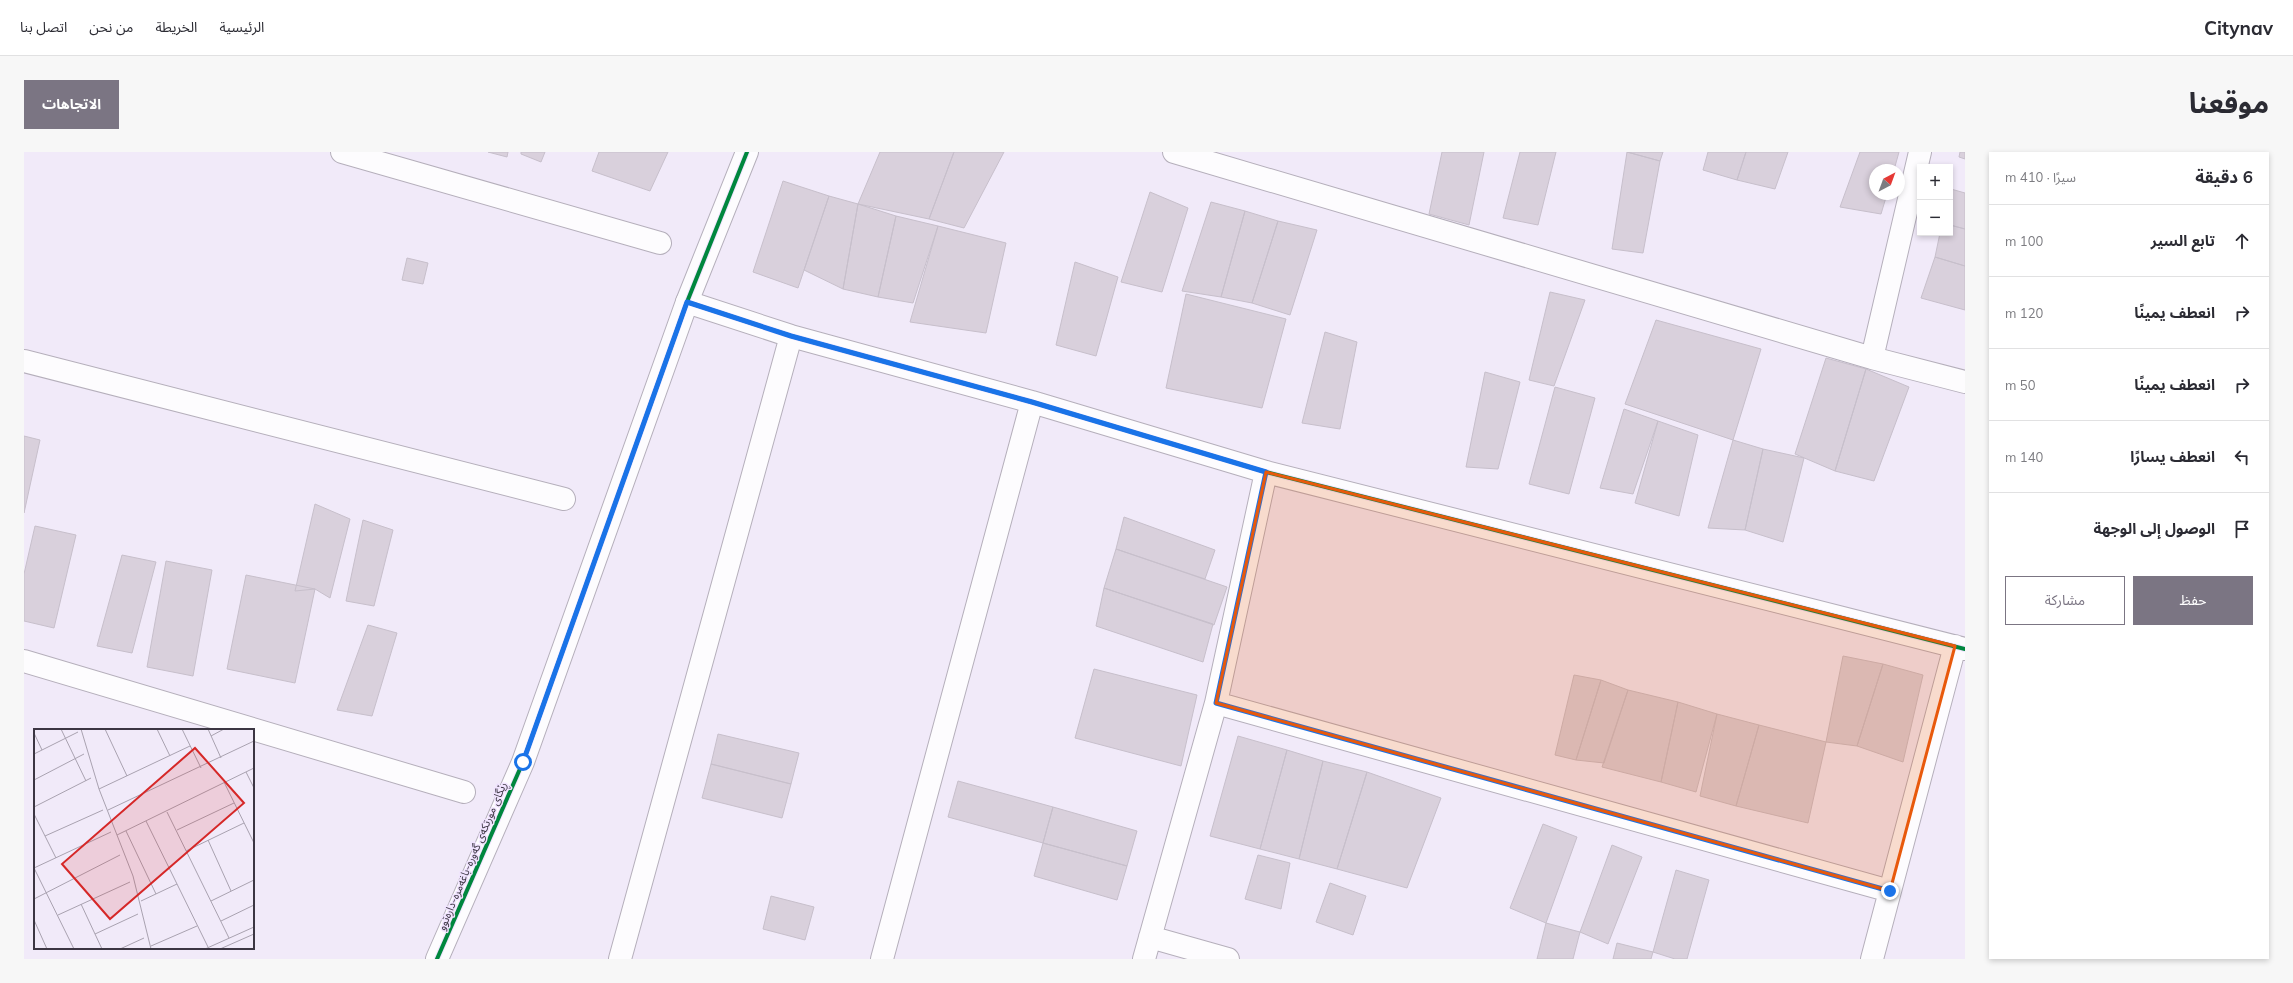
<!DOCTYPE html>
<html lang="ar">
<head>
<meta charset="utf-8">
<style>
  body { margin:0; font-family:Mulish,"Noto Sans Arabic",sans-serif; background:#f7f7f7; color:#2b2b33; direction:rtl }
  .controls { position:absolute; right:12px; top:12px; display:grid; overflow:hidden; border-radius:0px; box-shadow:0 2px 6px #0003 }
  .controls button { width:36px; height:36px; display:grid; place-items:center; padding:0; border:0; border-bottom:1px solid #e1e1e2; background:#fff; color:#2b2b33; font:20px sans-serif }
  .compass { position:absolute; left:1845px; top:12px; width:36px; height:36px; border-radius:50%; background:#fff; box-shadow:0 2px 6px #0003; rotate:41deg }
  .stop { position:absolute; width:12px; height:12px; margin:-9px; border:3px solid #1a73e8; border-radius:50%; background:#fff }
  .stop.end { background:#1a73e8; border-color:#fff; box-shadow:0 1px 4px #0008 }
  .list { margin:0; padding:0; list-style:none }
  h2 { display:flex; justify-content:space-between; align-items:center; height:52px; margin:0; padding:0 16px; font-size:17px }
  h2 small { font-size:13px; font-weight:400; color:#7c7c81 }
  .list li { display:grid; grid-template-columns:26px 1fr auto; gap:12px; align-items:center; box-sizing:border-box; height:72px; padding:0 16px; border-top:1px solid #e1e1e2 }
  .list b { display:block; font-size:15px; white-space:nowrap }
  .list em { font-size:13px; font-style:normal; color:#7c7c81 }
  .actions { display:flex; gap:8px; padding:12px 16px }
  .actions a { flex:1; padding:9px 0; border:1px solid #7b7583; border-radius:0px; text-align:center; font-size:14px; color:#7b7583 }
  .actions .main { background:#7b7583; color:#fff }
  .icon { flex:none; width:22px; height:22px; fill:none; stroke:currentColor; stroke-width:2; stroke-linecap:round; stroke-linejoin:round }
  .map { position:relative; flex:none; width:1941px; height:807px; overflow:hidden; direction:ltr; border-radius:0px }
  header { display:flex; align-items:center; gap:24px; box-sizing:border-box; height:56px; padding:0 20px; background:#fff; border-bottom:1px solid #e1e1e2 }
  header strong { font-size:19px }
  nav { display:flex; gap:22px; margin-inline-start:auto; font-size:14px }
  .intro { display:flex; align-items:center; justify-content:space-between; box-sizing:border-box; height:96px; padding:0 24px }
  h1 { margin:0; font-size:28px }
  .button { padding:10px 18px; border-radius:0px; background:#7b7583; color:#fff; font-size:14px; font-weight:700 }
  main { display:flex; gap:24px; padding:0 24px }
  aside { flex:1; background:#fff; border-radius:0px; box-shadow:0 2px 6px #0003 }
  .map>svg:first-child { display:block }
  .building { fill:#d9d0dc; stroke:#c7bfcb }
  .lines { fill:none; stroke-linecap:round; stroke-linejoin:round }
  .minor-casing { stroke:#b5afbb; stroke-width:24 }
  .tertiary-casing { stroke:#b5afbb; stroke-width:24 }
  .minor { stroke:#fdfcfe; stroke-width:22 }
  .tertiary { stroke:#fdfcfe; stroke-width:22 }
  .cycleway-casing { stroke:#f1e4ff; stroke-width:6 }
  .cycleway { stroke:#00873e; stroke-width:4 }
  .route { stroke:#1a73e8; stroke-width:5 }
  .marked { fill:#e8590c; fill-opacity:0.2; stroke:#e8590c; stroke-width:3; stroke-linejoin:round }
  .labels { text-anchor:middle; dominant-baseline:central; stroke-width:3; stroke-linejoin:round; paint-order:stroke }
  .street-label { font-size:11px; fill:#3c3643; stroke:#f1e4ff }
  .inset-road { fill:none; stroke:#a9a2b0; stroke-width:1 }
  .view { fill:#d62828; fill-opacity:0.15; stroke:#d62828; stroke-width:2 }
  .inset-edge { fill:none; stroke:#3c3643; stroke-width:2 }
</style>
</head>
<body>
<header>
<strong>Citynav</strong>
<nav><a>الرئيسية</a><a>الخريطة</a><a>من نحن</a><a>اتصل بنا</a></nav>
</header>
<div class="intro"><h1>موقعنا</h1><a class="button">الاتجاهات</a></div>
<main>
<aside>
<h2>6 دقيقة<small>سيرًا · 410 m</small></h2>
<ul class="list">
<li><svg class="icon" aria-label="ahead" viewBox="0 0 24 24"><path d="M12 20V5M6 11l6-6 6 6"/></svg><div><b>تابع السير</b></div><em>100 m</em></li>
<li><svg class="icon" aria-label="right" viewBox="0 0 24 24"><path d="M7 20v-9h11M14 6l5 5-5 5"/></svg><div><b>انعطف يمينًا</b></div><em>120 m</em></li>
<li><svg class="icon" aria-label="right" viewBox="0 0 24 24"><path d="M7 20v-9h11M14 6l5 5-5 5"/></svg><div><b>انعطف يمينًا</b></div><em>50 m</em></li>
<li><svg class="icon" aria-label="left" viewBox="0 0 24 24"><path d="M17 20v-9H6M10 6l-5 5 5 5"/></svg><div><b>انعطف يسارًا</b></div><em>140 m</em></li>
<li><svg class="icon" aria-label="arrive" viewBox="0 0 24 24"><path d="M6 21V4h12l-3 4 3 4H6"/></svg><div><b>الوصول إلى الوجهة</b></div></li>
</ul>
<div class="actions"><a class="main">حفظ</a><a>مشاركة</a></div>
</aside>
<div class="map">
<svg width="1941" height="807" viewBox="0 0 1941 807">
  <rect width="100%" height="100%" fill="#f1eaf9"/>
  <!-- building -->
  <path class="building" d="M 464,0 L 484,0 L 483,5 Z
    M 497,0 L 521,0 L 517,10 L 497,2 Z
    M 575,0 L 644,0 L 626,39 L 568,19 Z
    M 856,0 L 930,0 L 905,67 L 834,52 Z
    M 930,0 L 980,0 L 940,76 L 905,67 Z
    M 1418,0 L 1460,0 L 1445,73 L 1405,62 Z
    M 1496,0 L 1532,0 L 1514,73 L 1479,66 Z
    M 1603,0 L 1639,0 L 1636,9 Z
    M 1603,0 L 1636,9 L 1619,101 L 1588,97 Z
    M 1684,0 L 1722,0 L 1713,28 L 1679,18 Z
    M 1722,0 L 1764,0 L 1751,37 L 1713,28 Z
    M 1836,0 L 1875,0 L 1870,18 L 1851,18 L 1851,42 L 1863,42 L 1857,62 L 1816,55 Z
    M 1936,0 L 1941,0 L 1941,7 L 1935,5 Z
    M 759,29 L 805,44 L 774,136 L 729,120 Z
    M 1927,37 L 1941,41 L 1941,77 L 1926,73 Z
    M 1126,40 L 1164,56 L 1138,140 L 1097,130 Z
    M 805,44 L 834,52 L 819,137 L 780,118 Z
    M 1187,50 L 1221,59 L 1197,145 L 1158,139 Z
    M 834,52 L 872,64 L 854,145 L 819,137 Z
    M 1221,59 L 1254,69 L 1228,151 L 1197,145 Z
    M 872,64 L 914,74 L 889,151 L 854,145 Z
    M 1254,69 L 1293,78 L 1266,163 L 1228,151 Z
    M 1926,73 L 1941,77 L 1941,114 L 1911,105 L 1916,81 L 1926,81 Z
    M 914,74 L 982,91 L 962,181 L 886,170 Z
    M 1911,105 L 1941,114 L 1941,158 L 1897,146 Z
    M 383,106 L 404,111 L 399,132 L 378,128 Z
    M 1051,110 L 1094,125 L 1072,204 L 1032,193 Z
    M 1526,140 L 1561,148 L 1530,234 L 1505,228 Z
    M 1162,142 L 1262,167 L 1238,256 L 1142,236 Z
    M 1632,168 L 1737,197 L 1709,288 L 1601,252 Z
    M 1301,180 L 1333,190 L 1316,277 L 1278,271 Z
    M 1802,206 L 1842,217 L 1811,319 L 1771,302 Z
    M 1842,217 L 1885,235 L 1850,329 L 1811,319 Z
    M 1461,220 L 1496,230 L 1474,317 L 1442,315 Z
    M 1531,235 L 1571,246 L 1545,342 L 1505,332 Z
    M 1600,257 L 1634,269 L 1609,342 L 1576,336 Z
    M 1634,269 L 1674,283 L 1655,364 L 1611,351 Z
    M 0,284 L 16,288 L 0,361 Z
    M 1709,288 L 1739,297 L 1721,378 L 1684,376 Z
    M 1739,297 L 1780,306 L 1759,390 L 1721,378 Z
    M 291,352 L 326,367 L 306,446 L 291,437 L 271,439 Z
    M 1100,365 L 1191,398 L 1181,427 L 1092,397 Z
    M 339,368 L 369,378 L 350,454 L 322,449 Z
    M 11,374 L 52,383 L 30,476 L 0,469 L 0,422 Z
    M 1092,397 L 1203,435 L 1190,473 L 1080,436 Z
    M 98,403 L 132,410 L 108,501 L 73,494 Z
    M 142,409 L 188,418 L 169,524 L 123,515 Z
    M 222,423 L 291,437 L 271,531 L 203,517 Z
    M 1080,436 L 1189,472 L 1179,510 L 1072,474 Z
    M 344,473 L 373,481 L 348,564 L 313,558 Z
    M 1819,504 L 1859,512 L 1833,594 L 1802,590 Z
    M 1859,512 L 1899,523 L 1879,610 L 1833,594 Z
    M 1070,517 L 1173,543 L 1157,614 L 1051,586 Z
    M 1550,523 L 1577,528 L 1552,608 L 1531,603 Z
    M 1577,528 L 1604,538 L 1580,611 L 1552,608 Z
    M 1604,538 L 1654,550 L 1637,630 L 1578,615 Z
    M 1654,550 L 1693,562 L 1672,640 L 1637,630 Z
    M 1693,562 L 1735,573 L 1712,654 L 1676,644 Z
    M 1735,573 L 1802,590 L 1784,671 L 1712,654 Z
    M 694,582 L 775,601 L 767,632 L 687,612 Z
    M 1214,584 L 1263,598 L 1236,697 L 1186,684 Z
    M 1263,598 L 1299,609 L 1275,707 L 1236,697 Z
    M 1299,609 L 1343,620 L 1313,717 L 1275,707 Z
    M 687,612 L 767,632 L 758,666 L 678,646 Z
    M 1343,620 L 1417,646 L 1383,736 L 1313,717 Z
    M 934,629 L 1029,655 L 1019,691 L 924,665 Z
    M 1029,655 L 1113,679 L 1103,714 L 1019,691 Z
    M 1519,672 L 1553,685 L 1522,771 L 1486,756 Z
    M 1019,691 L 1103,714 L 1093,748 L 1010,724 Z
    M 1588,693 L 1618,705 L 1584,792 L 1556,780 Z
    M 1234,703 L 1266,711 L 1257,757 L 1221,747 Z
    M 1652,718 L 1685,728 L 1663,807 L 1651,807 L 1629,800 Z
    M 1306,731 L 1342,744 L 1329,783 L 1292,770 Z
    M 747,744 L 790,755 L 781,788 L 739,777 Z
    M 1522,771 L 1556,780 L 1549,807 L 1513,807 Z
    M 1593,791 L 1629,800 L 1627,807 L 1589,807 Z"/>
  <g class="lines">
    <!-- minor casing -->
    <g class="minor-casing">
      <path id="minor" d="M 318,0 L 636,91
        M 1150,0 L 1848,206 L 1941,230
        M 663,150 L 767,184 L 1008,250 L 1242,320 L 1941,497
        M 1848,206 L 1896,0
        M 0,209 L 540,347
        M 0,509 L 440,640
        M 1192,551 L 1866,739
        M 1126,785 L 1204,807
        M 596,807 L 767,184
        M 858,807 L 1008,250
        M 1120,807 L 1192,551 L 1242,320
        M 1848,807 L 1931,494"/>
    </g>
    <!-- tertiary casing -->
    <g class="tertiary-casing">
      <path id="tertiary" d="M 413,807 L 499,610 L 663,150 L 723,0"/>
    </g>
    <!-- minor -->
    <use href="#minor" class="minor"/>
    <!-- tertiary -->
    <use href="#tertiary" class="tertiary"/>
    <!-- cycleway casing -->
    <g class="cycleway-casing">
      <path id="cycleway" d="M 663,150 L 767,184 L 1008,250 L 1242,320 L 1941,497
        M 413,807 L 499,610 L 663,150 L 723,0"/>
    </g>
    <!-- cycleway -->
    <use href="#cycleway" class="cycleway"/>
  </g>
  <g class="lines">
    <!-- route -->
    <path class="route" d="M 499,610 L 663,150 L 767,184 L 1008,250 L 1242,320 L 1192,551 L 1866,739"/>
  </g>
  <!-- marked area -->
  <path class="marked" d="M 1242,320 L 1931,494 L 1866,739 L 1192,551 Z"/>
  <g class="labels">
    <!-- street labels -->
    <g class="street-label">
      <text transform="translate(448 704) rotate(-67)">ڕێگای مورتکەی گەورە-باغەمرە-دارەتوو</text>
    </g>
  </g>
  <!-- overview -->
  <g transform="translate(10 577)">
    <rect width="220" height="220" fill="#f1eaf9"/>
    <path class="inset-road" d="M 27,0 L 52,52M 47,0 L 65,60 L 99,147 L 117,220M 71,0 L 93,47M 123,0 L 136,27M 148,0 L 167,39M 174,0 L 187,29M 0,4 L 8,21M 177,7 L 190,0M 0,25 L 44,3M 212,43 L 220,59M 0,51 L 50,25M 190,53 L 220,114M 65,60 L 156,17M 0,78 L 57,49M 74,81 L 220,12M 133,83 L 195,209M 0,85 L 22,129M 112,92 L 174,218M 143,101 L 200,74M 92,102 L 122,165M 83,106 L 220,39M 11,107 L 69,81M 174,111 L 197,162M 152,122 L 210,94M 0,139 L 40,220M 0,139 L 77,103M 0,170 L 86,126M 107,172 L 143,155M 177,172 L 220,151M 47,175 L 68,220M 24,186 L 96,153M 0,191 L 13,220M 187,192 L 220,176M 61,205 L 104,185M 117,217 L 163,197M 86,220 L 110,209M 171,220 L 220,198M 186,220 L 220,205"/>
    <path class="view" d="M 161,19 L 210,74 L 76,190 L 28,135 Z"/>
    <rect width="220" height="220" class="inset-edge"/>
  </g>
</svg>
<div class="controls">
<button>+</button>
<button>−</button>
</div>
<svg class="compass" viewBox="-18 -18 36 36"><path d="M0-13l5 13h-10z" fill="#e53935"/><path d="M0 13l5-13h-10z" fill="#7c7c81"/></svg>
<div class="stop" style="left:499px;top:610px"></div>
<div class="stop end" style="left:1866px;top:739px"></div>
</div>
</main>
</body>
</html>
